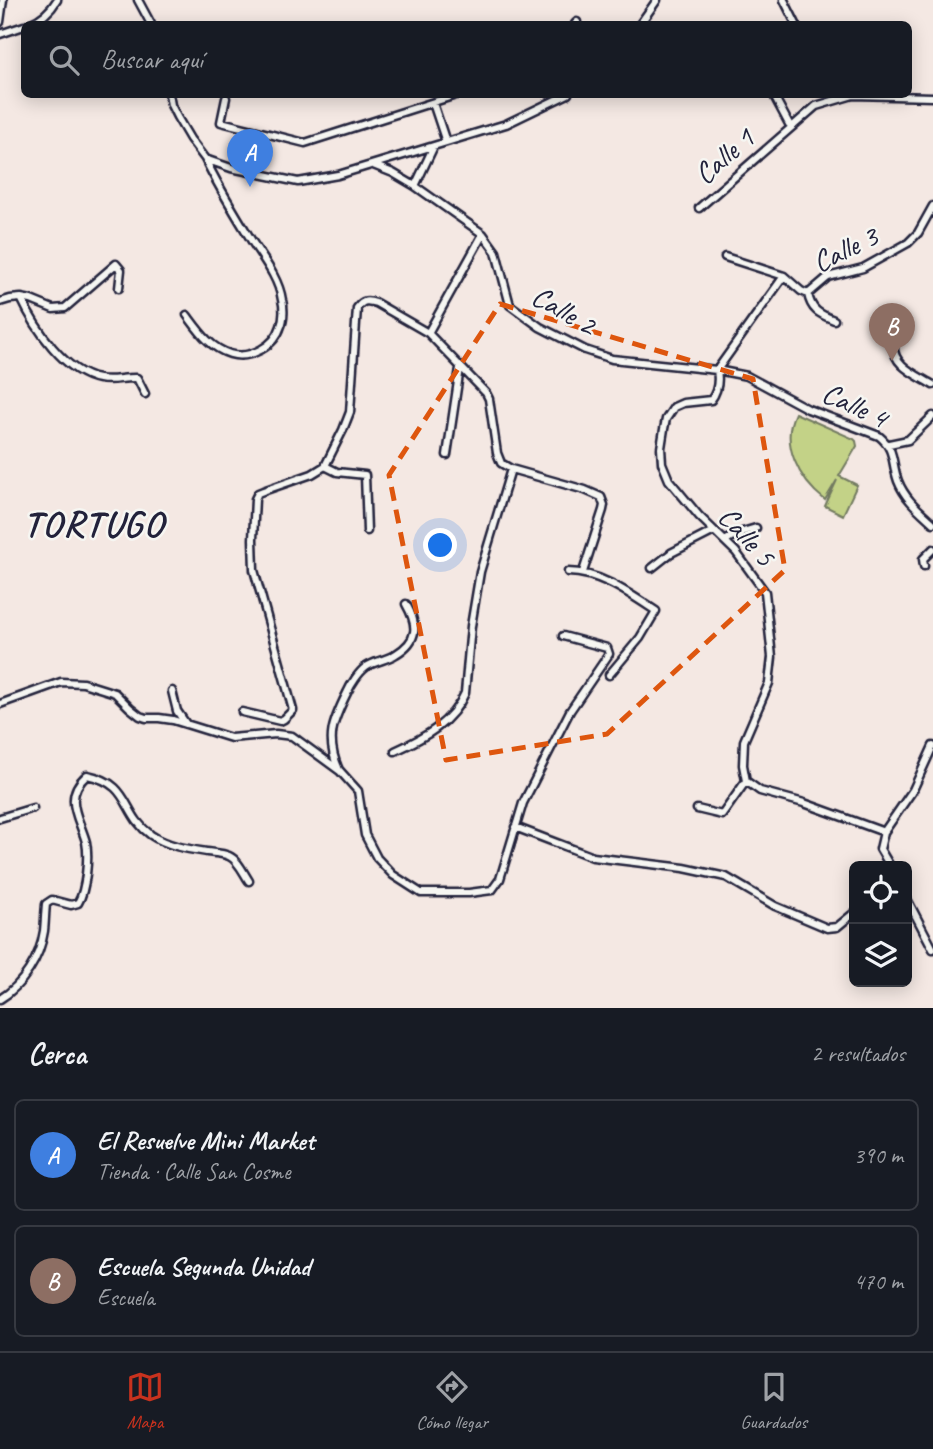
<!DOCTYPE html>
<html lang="es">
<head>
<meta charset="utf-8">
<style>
  body { margin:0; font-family:Caveat,sans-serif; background:#20242c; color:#f1f3f6 }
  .controls { position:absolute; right:21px; bottom:21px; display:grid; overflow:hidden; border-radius:10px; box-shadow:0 4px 18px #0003 }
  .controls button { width:63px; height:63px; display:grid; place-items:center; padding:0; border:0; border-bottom:2px solid #363941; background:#171b24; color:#f1f3f6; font:35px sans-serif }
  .you { position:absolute; left:441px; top:546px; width:24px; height:24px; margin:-18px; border:5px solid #fff; border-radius:50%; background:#1a73e8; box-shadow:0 0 0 10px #1a73e833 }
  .badge { display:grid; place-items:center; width:46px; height:46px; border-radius:50%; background:#c8321e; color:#fff; font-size:23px; font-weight:700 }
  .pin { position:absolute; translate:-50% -58px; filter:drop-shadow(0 2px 4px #0008) }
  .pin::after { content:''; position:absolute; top:37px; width:24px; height:21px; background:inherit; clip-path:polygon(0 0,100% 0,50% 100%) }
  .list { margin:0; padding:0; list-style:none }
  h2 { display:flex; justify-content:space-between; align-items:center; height:91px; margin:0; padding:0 28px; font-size:30px }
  h2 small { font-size:23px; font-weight:400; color:#9ea1a6 }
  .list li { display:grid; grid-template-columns:46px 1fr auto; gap:21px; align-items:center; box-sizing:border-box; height:112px; margin:0 14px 14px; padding:0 14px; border:2px solid #363941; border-radius:10px }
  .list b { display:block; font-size:26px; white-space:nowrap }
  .list p { margin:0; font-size:23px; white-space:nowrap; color:#9ea1a6 }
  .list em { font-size:23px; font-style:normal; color:#9ea1a6 }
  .icon { flex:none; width:38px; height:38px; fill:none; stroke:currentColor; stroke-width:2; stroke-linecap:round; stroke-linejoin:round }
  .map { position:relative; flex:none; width:933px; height:1008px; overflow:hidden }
  .search { position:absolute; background:#171b24; box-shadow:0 4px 18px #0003; left:21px; right:21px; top:21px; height:77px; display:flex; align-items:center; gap:18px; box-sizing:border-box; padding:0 24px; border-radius:10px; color:#9ea1a6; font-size:26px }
  .sheet { height:343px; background:#171b24 }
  nav { display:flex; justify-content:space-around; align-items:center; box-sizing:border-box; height:98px; border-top:2px solid #363941; background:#171b24; font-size:19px; color:#9ea1a6 }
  nav a { display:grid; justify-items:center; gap:4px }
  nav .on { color:#c8321e }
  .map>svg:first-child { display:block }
  .green { fill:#c3d287; stroke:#727a61; stroke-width:2 }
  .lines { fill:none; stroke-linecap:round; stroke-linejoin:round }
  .minor-casing { stroke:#22223b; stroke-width:11 }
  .minor { stroke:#f6f6f2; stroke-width:6 }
  .marked { fill:none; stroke:#de560e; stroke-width:5; stroke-dasharray:14 9; stroke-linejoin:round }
  .labels { text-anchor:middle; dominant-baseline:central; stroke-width:5; stroke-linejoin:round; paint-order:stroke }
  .street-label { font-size:30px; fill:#22223b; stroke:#f6f6f2 }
  .district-label { font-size:37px; font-weight:bold; letter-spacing:2px; fill:#22223b; stroke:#f6f6f2 }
</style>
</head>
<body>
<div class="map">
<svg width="933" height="1008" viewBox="0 0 933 1008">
  <rect width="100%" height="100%" fill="#f4e8e3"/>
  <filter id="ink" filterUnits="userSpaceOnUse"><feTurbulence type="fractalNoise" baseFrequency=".0143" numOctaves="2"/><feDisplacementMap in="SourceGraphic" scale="14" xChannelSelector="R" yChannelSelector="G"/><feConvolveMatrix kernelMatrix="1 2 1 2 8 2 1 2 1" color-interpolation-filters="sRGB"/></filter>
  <g filter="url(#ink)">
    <!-- green -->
    <path class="green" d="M 795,413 L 854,439 L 856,441 L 857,446 L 839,476 L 857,485 L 843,515 L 825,506 L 837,480 L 825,500 C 799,480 780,444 795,413 Z"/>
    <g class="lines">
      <!-- minor casing -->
      <g class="minor-casing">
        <path id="minor" d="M 138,0 L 151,24
          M 784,0 L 796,24
          M 0,22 L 3,0
          M 29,24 C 42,19 50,12 57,0
          M 575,24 L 577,22
          M 640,24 L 657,0
          M 0,34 L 24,26
          M 169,94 L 171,105 L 177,117 L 190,139 L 205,159 L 231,168 L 298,182 L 338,175 L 506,124 L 568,94
          M 773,94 L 789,124 L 792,126
          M 226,98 L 221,122 L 305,143 L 459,94
          M 433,103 L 446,142
          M 373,165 L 393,173 L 415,186 L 483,234 L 496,252 L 510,305 L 540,327 L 585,350 L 612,359 L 717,370 L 747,376 L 808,409 L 879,436 C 896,450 891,462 898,481 C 905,499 919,510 933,523
          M 415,186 L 434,146
          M 699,208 L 816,106 L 853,95 L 933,97
          M 725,257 L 784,276 L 801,291 L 808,294 L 828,277 L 863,268 L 908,243 L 918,233 L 933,206
          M 784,276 L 717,370 C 719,381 718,391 711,400 L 683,403 L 674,407 L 666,419 L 664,429 L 661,448 L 662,463 L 669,480 L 699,516 L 736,552 L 765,592 L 772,657 L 769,683 L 744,741 L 743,765 L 746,781 L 760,791 L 804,803 L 884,832
          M 808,294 C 811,310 819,314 834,320
          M 21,298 C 35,328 65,373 99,379 C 111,382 125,377 137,378 L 145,394
          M 0,302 L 10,299 L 21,298 L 31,300 L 53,309 L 65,308 L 116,264 L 121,270 L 119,288
          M 187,315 C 199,331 210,348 230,354 C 250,360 275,346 281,326 C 284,319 284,307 282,300 C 279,279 264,260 253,243 C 236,215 219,188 205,159
          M 428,333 L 483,234
          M 894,342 C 890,365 917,375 933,385
          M 889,444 L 908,440 L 933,416
          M 447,455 L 460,368
          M 325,466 L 337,472 L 365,475 L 367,531
          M 725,541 L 736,534 L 756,528
          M 924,566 L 923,559 L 933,549
          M 652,568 L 671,553 L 714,531
          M 568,572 C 600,572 630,594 656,611 L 640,638 L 609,675
          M 172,691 L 177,711 L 186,724
          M 0,704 L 61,682 L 83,683 L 115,693 L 130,708 L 140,716 L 146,718 L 159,718 L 173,720 L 231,738 L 276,734 L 292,736 L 340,771 L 358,791 L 365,835 L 377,858 L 393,875 L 421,893 L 469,893 L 492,890 L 500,879 L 523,803 L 570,711 L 609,654 L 607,648 L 563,636
          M 242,712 L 280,721 L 284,719 L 293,710 L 254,570 L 253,539 L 255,499 L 258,493 L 263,491 L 312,474 L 325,466 L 343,430 L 350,412 L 357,308 C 363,300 367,300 376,303 L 428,333 L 486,393 L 489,399 L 497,453 L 501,463 L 511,469 L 585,490 L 601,497 L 604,505 L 603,510 L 583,572
          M 395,751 C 424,738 452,723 465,693 L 471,626 L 480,572 L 511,469
          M 339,770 C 325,739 333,721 347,693 C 351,684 359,672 366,667 C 375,661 387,660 396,654 C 419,640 418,625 406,604
          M 697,809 L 722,815 L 746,781
          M 0,818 L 33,808
          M 515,827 L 593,857 L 684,868 L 726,877 L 775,906 L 827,928 L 837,927 L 854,913
          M 890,866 L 880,849 L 884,832 L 913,790 L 933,746
          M 907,899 L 933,949
          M 0,999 C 23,985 40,958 44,931 C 45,922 45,913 46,904 L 52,900 L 71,905 L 78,903 C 86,890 89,857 86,842 C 79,817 62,797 87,775 C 132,784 121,813 151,835 C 167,846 188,849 207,852 C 214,853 223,853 229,856 C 238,860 243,872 249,881"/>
      </g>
      <!-- minor -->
      <use href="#minor" class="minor"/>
    </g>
  </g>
  <!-- marked area -->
  <path class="marked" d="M 500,304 L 753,379 L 785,570 L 607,734 L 446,760 L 389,475 Z"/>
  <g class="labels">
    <!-- street labels -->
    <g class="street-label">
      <text transform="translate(724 156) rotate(-41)">Calle 1</text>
      <text transform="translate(845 249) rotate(-26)">Calle 3</text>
      <text transform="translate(564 310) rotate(30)">Calle 2</text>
      <text transform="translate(855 405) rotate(25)">Calle 4</text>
      <text transform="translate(747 536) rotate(48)">Calle 5</text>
    </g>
    <!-- district labels -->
    <g class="district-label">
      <text x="94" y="523">TORTUGO</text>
    </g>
  </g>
</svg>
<div class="controls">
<button><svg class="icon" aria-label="locate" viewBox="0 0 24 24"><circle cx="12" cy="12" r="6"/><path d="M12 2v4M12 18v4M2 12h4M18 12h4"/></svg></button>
<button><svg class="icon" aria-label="layers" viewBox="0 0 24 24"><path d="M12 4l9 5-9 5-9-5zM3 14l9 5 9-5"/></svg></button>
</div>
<div class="you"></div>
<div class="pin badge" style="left:250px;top:187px;background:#3f7fe0">A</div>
<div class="pin badge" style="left:892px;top:361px;background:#8d6e63">B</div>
<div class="search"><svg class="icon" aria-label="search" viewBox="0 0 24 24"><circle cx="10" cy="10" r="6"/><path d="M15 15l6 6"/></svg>Buscar aquí</div>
</div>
<section class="sheet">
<h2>Cerca<small>2 resultados</small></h2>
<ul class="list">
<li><span class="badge" style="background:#3f7fe0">A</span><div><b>El Resuelve Mini Market</b><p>Tienda · Calle San Cosme</p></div><em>390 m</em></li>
<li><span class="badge" style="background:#8d6e63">B</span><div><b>Escuela Segunda Unidad</b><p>Escuela</p></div><em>470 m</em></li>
</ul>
</section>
<nav>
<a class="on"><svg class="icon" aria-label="map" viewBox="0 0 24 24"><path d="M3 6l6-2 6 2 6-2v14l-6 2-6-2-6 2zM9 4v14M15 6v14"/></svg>Mapa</a>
<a><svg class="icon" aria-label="directions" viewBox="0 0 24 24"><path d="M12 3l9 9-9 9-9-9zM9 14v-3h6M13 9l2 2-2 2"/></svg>Cómo llegar</a>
<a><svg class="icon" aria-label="saved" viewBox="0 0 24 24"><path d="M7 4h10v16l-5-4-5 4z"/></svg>Guardados</a>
</nav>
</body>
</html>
